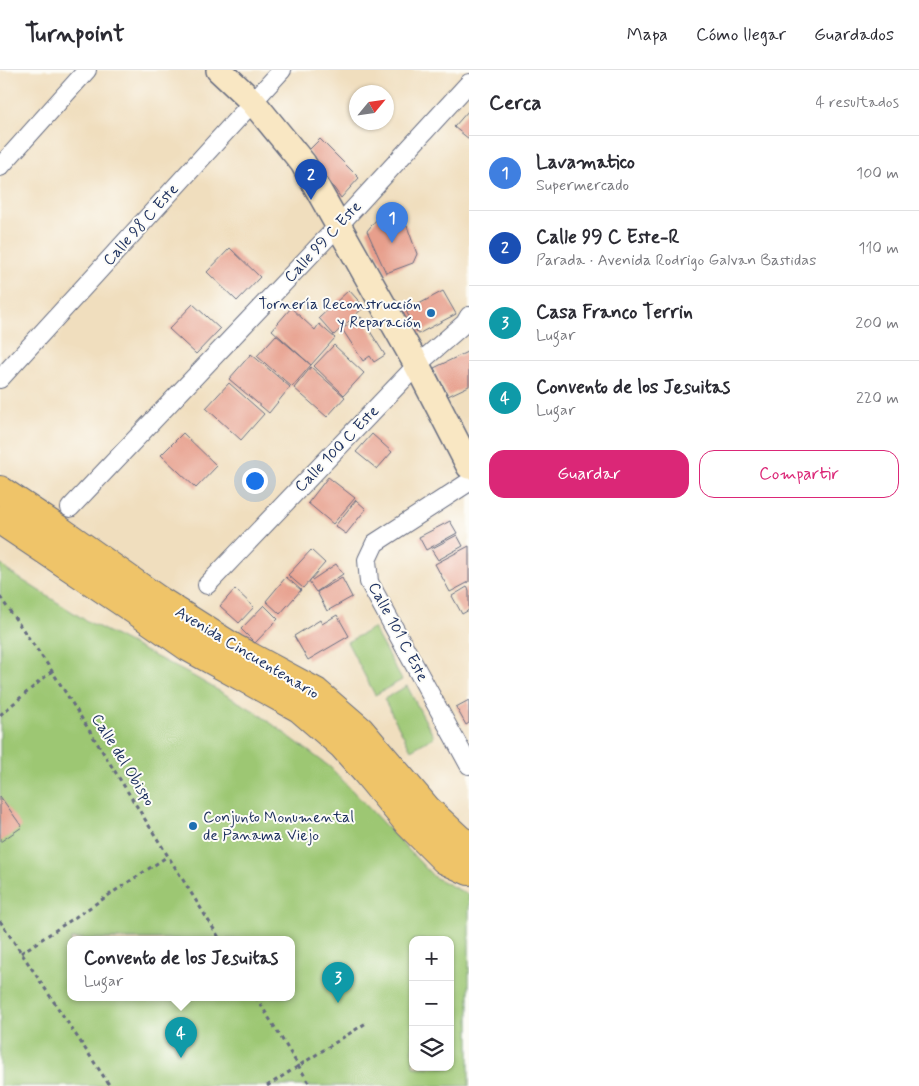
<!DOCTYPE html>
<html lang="es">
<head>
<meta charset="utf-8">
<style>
  body { margin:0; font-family:Mynerve,sans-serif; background:#f7f7f7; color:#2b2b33 }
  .controls { position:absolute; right:15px; bottom:15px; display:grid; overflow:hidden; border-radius:10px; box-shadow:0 1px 4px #0004 }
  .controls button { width:45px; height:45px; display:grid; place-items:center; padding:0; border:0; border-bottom:1px solid #e1e1e2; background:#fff; color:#2b2b33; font:25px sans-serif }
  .compass { position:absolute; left:349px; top:15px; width:45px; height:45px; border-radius:50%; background:#fff; box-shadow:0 1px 4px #0004; rotate:61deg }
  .you { position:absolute; left:254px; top:410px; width:18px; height:18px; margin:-12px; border:4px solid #fff; border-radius:50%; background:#1a73e8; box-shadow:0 0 0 8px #1a73e833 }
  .badge { display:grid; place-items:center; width:32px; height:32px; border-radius:50%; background:#db2777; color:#fff; font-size:16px; font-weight:700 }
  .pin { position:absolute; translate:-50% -41px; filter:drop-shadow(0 1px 2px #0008) }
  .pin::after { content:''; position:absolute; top:26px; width:18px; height:15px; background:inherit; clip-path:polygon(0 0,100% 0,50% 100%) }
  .popup { position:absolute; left:67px; top:866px; width:228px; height:65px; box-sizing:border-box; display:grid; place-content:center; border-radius:10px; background:#fff; filter:drop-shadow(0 1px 4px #0005); font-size:16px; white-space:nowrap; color:#7c7c81 }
  .popup b { font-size:19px; color:#2b2b33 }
  .popup::after { content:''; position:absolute; left:50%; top:100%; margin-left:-10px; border:10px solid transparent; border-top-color:#fff }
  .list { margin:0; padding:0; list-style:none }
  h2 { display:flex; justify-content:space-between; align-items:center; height:65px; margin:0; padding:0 20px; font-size:21px }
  h2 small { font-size:16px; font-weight:400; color:#7c7c81 }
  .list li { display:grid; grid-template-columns:32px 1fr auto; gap:15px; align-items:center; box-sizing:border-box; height:75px; padding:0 20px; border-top:1px solid #e1e1e2 }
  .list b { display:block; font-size:19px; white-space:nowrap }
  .list p { margin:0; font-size:16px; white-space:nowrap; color:#7c7c81 }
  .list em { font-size:16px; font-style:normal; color:#7c7c81 }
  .actions { display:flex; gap:10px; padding:15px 20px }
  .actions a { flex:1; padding:11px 0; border:1px solid #db2777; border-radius:15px; text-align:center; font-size:18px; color:#db2777 }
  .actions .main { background:#db2777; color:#fff }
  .icon { flex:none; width:28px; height:28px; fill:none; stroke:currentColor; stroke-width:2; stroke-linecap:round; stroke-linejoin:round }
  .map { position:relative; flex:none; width:469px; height:1016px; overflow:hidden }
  header { display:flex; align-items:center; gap:30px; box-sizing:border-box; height:70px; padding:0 25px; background:#fff; border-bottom:1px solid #e1e1e2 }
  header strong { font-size:24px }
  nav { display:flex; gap:28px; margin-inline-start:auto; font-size:18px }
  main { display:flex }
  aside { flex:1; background:#fff }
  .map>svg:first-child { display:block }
  .green { fill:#9dc773; stroke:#5c7b68; fill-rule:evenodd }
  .building { fill:#e79f8c }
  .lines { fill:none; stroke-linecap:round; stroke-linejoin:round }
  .street-casing { stroke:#666c80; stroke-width:20 }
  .secondary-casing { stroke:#666c80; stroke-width:28 }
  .primary-casing { stroke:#666c80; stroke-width:30 }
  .path { stroke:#666c80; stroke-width:3; stroke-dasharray:4 4; stroke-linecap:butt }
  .street { stroke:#fff; stroke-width:18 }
  .secondary { stroke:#f9e7c3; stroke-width:25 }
  .primary { stroke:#efc469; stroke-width:28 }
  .poi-dot { fill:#1f6fb2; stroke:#fdfcf7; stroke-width:2 }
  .labels { text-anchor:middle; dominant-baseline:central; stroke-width:4; stroke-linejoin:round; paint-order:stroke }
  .street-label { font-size:16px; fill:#1b2f5e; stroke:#fdfcf7 }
  .poi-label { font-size:16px; fill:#1b2f5e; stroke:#fdfcf7; text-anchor:end }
</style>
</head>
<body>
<header>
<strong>Turnpoint</strong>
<nav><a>Mapa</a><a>Cómo llegar</a><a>Guardados</a></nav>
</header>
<main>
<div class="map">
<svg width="469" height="1016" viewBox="0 0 469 1016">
  <rect width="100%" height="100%" fill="#fdfcf7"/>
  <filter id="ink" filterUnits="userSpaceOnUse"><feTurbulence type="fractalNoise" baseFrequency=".02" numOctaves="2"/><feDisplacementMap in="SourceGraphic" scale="10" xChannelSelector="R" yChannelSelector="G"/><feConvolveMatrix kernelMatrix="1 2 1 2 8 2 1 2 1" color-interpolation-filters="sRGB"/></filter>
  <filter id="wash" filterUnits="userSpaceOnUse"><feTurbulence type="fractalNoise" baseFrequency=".0096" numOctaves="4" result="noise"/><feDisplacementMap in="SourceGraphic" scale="20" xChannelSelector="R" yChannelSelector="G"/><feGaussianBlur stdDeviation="1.12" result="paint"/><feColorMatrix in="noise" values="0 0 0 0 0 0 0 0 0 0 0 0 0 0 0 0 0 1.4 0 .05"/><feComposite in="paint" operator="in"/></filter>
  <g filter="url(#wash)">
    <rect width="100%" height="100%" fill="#f0debe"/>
    <!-- green -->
    <path class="green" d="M 0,493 L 8,501 L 85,550 L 193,606 L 256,642 L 330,697 L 434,807 L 469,825 L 469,1016 L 0,1016 ZM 71,869 L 291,869 L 291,927 L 71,927 ZM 413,870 L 450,870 L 450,997 L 413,997 Z
      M 373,558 L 402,610 L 375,625 L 347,572 Z
      M 407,616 L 434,667 L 411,680 L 384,629 Z"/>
    <g id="blocks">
      <!-- building -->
      <path class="building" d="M 469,40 L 469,69 L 454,57 Z
        M 320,69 L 359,108 L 341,128 L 308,81 Z
        M 385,139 L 407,156 L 417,184 L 413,193 L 386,203 L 367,161 Z
        M 230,178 L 260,207 L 237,231 L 207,202 Z
        M 349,220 L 364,237 L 334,265 L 319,248 Z
        M 443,221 L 456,244 L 418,264 L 406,241 Z
        M 193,234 L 220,259 L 196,284 L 169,259 Z
        M 291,238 L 315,260 L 319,254 L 335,268 L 311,295 L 272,260 Z
        M 361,247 L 385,285 L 374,292 L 370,286 L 363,291 L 342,259 Z
        M 276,265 L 311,295 L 292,317 L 257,286 Z
        M 334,275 L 364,303 L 344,325 L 314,296 Z
        M 469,281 L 469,316 L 448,326 L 434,298 Z
        M 251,284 L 290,317 L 269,343 L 229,309 Z
        M 311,297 L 345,327 L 327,347 L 294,318 Z
        M 229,313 L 264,344 L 241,370 L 206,338 Z
        M 183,363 L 217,396 L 196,418 L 161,385 Z
        M 372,364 L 392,382 L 377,399 L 356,382 Z
        M 328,407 L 355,428 L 333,454 L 308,433 Z
        M 356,430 L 366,439 L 346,464 L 335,456 Z
        M 450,451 L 457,463 L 426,480 L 419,467 Z
        M 457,465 L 463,476 L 438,490 L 431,479 Z
        M 469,476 L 469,512 L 450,522 L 435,494 Z
        M 311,480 L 325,493 L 303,518 L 288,505 Z
        M 336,494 L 343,504 L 316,522 L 309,512 Z
        M 286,507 L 301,520 L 280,544 L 266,531 Z
        M 342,508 L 352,527 L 327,541 L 317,522 Z
        M 467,517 L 469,520 L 469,540 L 462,544 L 452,526 Z
        M 235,519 L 254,537 L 239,553 L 220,536 Z
        M 264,535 L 278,549 L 255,573 L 241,559 Z
        M 337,545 L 349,566 L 308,590 L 294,566 L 320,550 L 322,554 Z
        M 469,630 L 469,653 L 466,655 L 456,637 Z
        M 0,726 L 22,757 L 0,772 Z"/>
    </g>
  </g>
  <g filter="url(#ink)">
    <use href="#blocks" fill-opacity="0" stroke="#666c80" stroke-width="1"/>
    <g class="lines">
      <!-- street casing -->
      <g class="street-casing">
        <path id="street" d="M 0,97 L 87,0
          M 0,309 L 282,0
          M 469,412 L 375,473 L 367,490 L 369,512 L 469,695
          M 70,438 L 338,156 L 469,13
          M 207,515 L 417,295 L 465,253 L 469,246"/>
      </g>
      <!-- secondary casing -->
      <g class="secondary-casing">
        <path id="secondary" d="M 219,0 L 253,32 L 303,93 L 417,295 L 469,396"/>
      </g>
      <!-- primary casing -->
      <g class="primary-casing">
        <path id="primary" d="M 0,420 L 55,457 L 157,529 L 234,578 L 316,622 L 360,660 L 427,739 L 460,770 L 469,774
          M 0,450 L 145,547 L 188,577 L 299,638 L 343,676 L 366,702 L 409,754 L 445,790 L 469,801"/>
      </g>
      <!-- path -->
      <path class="path" d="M 0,527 L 52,601 L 220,869
        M 0,645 L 52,601
        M 0,851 L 110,1016
        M 21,883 L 168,786
        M 256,927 L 311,1016
        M 267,1016 L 366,953"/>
      <!-- street -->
      <use href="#street" class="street"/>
      <!-- secondary -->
      <use href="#secondary" class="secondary"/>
      <!-- primary -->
      <use href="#primary" class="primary"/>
    </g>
  </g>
  <!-- markers -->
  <g class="poi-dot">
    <circle cx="431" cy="243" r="5"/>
    <circle cx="193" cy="756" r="5"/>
  </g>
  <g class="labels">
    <!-- street labels -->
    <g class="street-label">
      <text transform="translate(141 155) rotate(-48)">Calle 98 C Este</text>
      <text transform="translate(323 172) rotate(-47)">Calle 99 C Este</text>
      <text transform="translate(337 379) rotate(-46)">Calle 100 C Este</text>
      <text transform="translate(398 562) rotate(62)">Calle 101 C Este</text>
      <text transform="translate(247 583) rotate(31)">Avenida Cincuentenario</text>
      <text transform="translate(123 690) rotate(58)">Calle del Obispo</text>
    </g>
    <!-- poi labels -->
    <g class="poi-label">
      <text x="421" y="234">Tornería Reconstrucción<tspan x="421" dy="18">y Reparación</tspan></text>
      <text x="203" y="747" text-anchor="start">Conjunto Monumental<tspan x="203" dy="18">de Panama Viejo</tspan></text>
    </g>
  </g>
</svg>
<div class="controls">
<button>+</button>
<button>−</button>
<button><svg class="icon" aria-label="layers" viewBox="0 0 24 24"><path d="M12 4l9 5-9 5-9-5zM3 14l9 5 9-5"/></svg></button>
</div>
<svg class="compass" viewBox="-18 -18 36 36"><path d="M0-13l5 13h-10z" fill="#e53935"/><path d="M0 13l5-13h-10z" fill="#7c7c81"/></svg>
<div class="you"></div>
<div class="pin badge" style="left:392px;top:173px;background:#3f7fe0">1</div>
<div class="pin badge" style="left:311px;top:130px;background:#1a4fb4">2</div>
<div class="pin badge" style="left:338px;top:933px;background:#0f9aa8">3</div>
<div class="pin badge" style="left:181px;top:988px;background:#0f9aa8">4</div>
<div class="popup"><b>Convento de los Jesuitas</b>Lugar</div>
</div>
<aside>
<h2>Cerca<small>4 resultados</small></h2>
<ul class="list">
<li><span class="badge" style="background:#3f7fe0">1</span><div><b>Lavamatico</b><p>Supermercado</p></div><em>100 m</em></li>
<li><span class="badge" style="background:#1a4fb4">2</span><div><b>Calle 99 C Este-R</b><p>Parada · Avenida Rodrigo Galvan Bastidas</p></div><em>110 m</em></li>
<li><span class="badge" style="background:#0f9aa8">3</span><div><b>Casa Franco Terrin</b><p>Lugar</p></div><em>200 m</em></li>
<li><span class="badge" style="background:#0f9aa8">4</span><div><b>Convento de los Jesuitas</b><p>Lugar</p></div><em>220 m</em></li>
</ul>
<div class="actions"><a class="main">Guardar</a><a>Compartir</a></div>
</aside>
</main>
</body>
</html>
